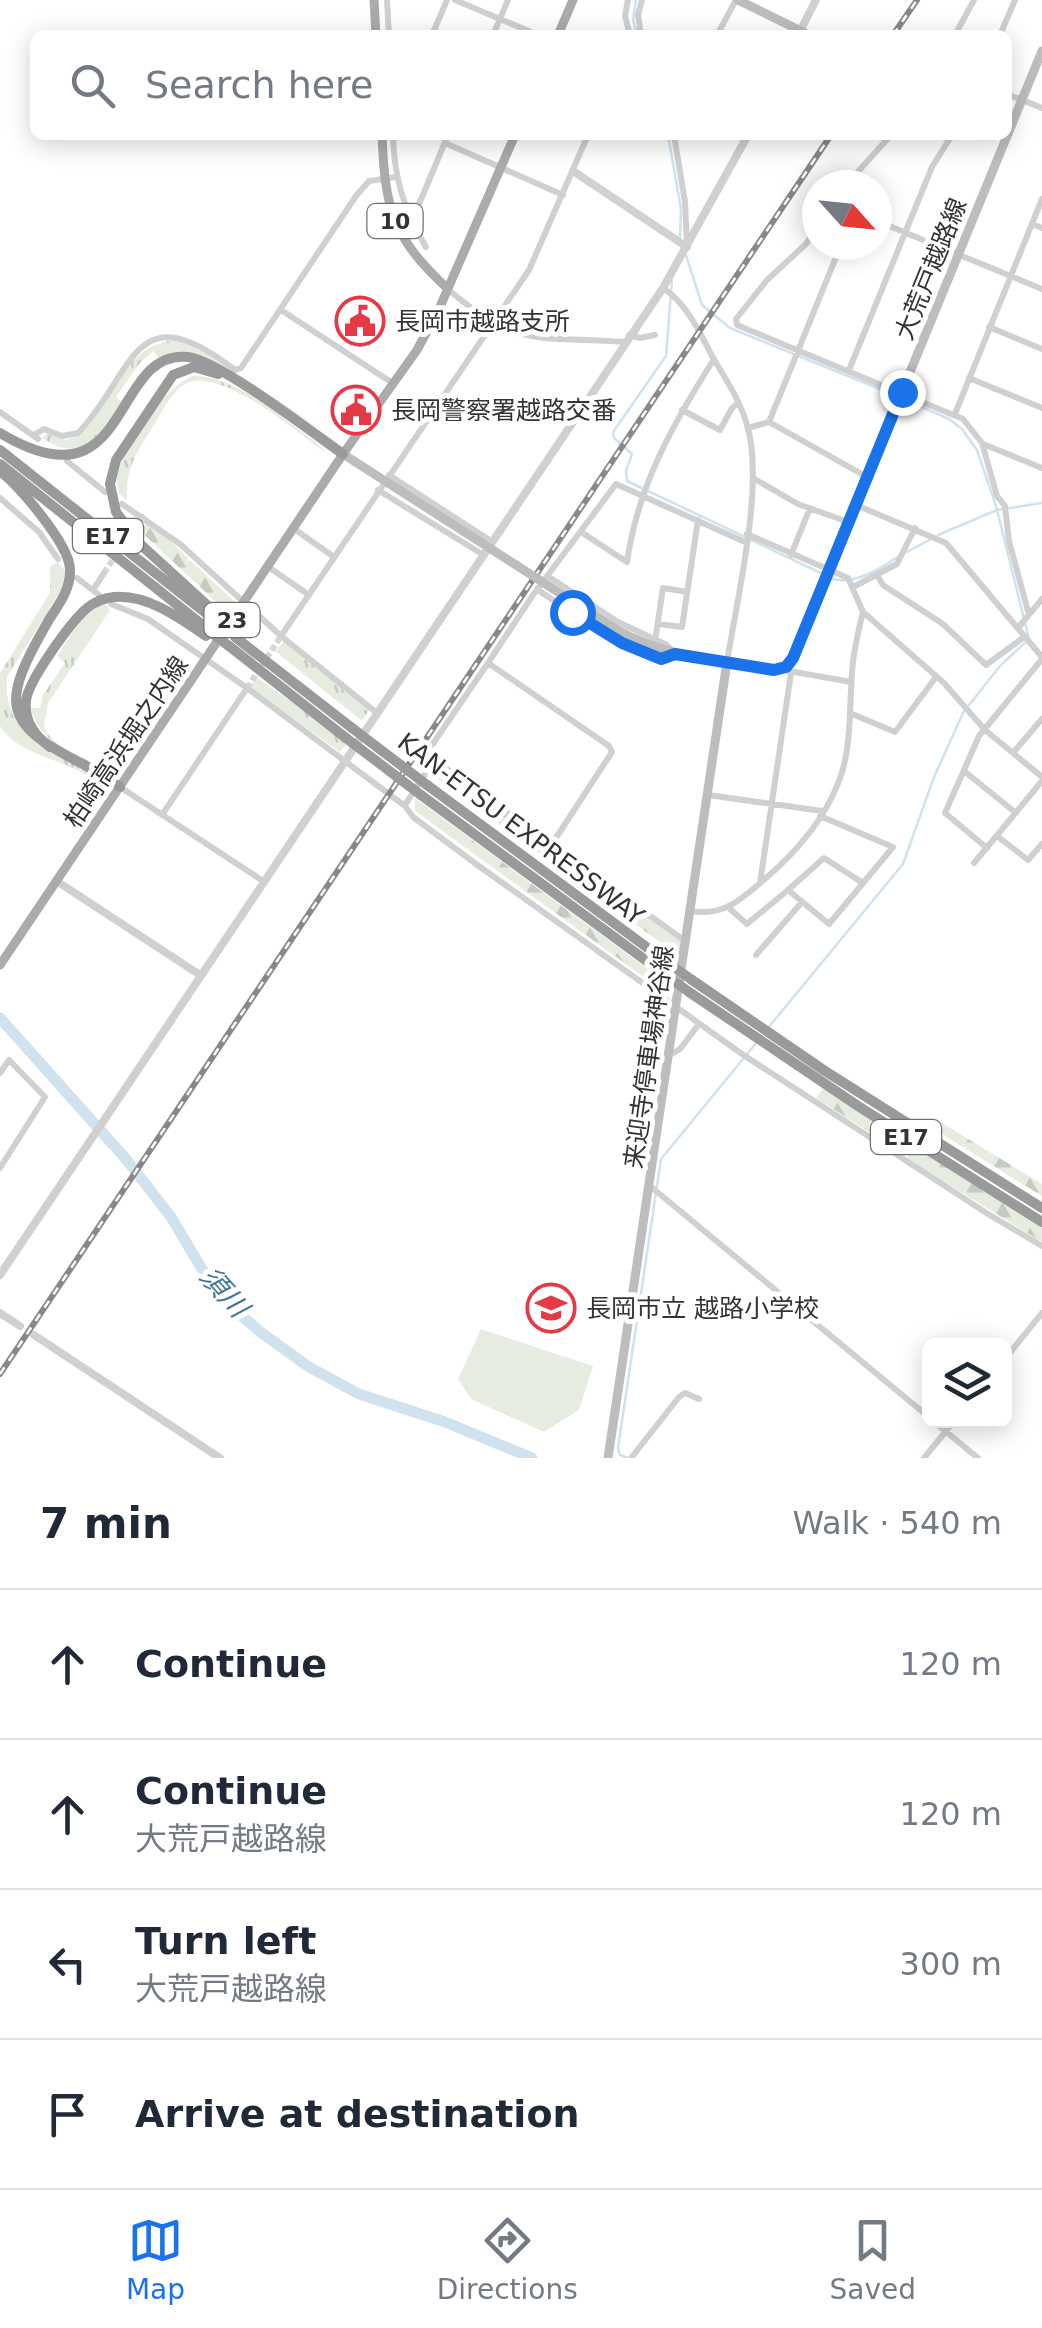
<!DOCTYPE html>
<html lang="en">
<head>
<meta charset="utf-8">
<style>
  body { margin:0; font-family:"DejaVu Sans","Noto Sans JP",sans-serif; background:#f2f2f3; color:#1f2937 }
  .controls { position:absolute; right:30px; bottom:30px; display:grid; overflow:hidden; border-radius:15px; box-shadow:0 5px 25px #0003 }
  .controls button { width:90px; height:90px; display:grid; place-items:center; padding:0; border:0; border-bottom:2px solid #e0e1e3; background:#fff; color:#1f2937; font:50px sans-serif }
  .compass { position:absolute; left:802px; top:170px; width:90px; height:90px; border-radius:50%; background:#fff; box-shadow:0 5px 25px #0003; rotate:117deg }
  .stop { position:absolute; width:30px; height:30px; margin:-22px; border:8px solid #1a73e8; border-radius:50%; background:#fff }
  .stop.end { background:#1a73e8; border-color:#fff; box-shadow:0 2px 10px #0008 }
  .list { margin:0; padding:0; list-style:none }
  h2 { display:flex; justify-content:space-between; align-items:center; height:130px; margin:0; padding:0 40px; font-size:42px }
  h2 small { font-size:32px; font-weight:400; color:#747a83 }
  .list li { display:grid; grid-template-columns:65px 1fr auto; gap:30px; align-items:center; box-sizing:border-box; height:150px; padding:0 40px; border-top:2px solid #e0e1e3 }
  .list b { display:block; font-size:38px; white-space:nowrap }
  .list p { margin:0; font-size:32px; white-space:nowrap; color:#747a83 }
  .list em { font-size:32px; font-style:normal; color:#747a83 }
  .icon { flex:none; width:55px; height:55px; fill:none; stroke:currentColor; stroke-width:2; stroke-linecap:round; stroke-linejoin:round }
  .map { position:relative; flex:none; width:1042px; height:1458px; overflow:hidden }
  .search { position:absolute; background:#fff; box-shadow:0 5px 25px #0003; left:30px; right:30px; top:30px; height:110px; display:flex; align-items:center; gap:25px; box-sizing:border-box; padding:0 35px; border-radius:15px; color:#747a83; font-size:38px }
  .sheet { height:730px; background:#fff }
  nav { display:flex; justify-content:space-around; align-items:center; box-sizing:border-box; height:140px; border-top:2px solid #e0e1e3; background:#fff; font-size:28px; color:#747a83 }
  nav a { display:grid; justify-items:center; gap:5px }
  nav .on { color:#1a73e8 }
  .map>svg:first-child { display:block }
  .grass { fill:url(#grass-tufts) }
  .forest { fill:url(#forest-firs) }
  .pitch { fill:#e6ecdf }
  .lines { fill:none; stroke-linecap:round; stroke-linejoin:round }
  .stream { stroke:#cfe2ee; stroke-width:2.5 }
  .river { stroke:#cfe2ee; stroke-width:11 }
  .minor-tunnel { stroke:#d6d6d6; stroke-width:6; stroke-dasharray:6 3; stroke-linecap:butt }
  .minor { stroke:#d0d0d0; stroke-width:6 }
  .tertiary { stroke:#d0d0d0; stroke-width:8 }
  .secondary { stroke:#bdbdbd; stroke-width:9 }
  .primary { stroke:#ababab; stroke-width:9 }
  .motorway { stroke:#9a9a9a; stroke-width:10 }
  .rail-casing { stroke:#888; stroke-width:6 }
  .rail { stroke:#fff; stroke-width:2.5; stroke-dasharray:8; stroke-linecap:butt }
  .secondary-bridge { stroke:#bdbdbd; stroke-width:9 }
  .motorway-bridge { stroke:#9a9a9a; stroke-width:10 }
  .route { stroke:#1a73e8; stroke-width:12 }
  .labels { text-anchor:middle; dominant-baseline:central; stroke-width:10; stroke-linejoin:round; paint-order:stroke }
  .shield { fill:#fff; stroke:#707070; stroke-width:2.5 }
  .shield-label { font-size:22px; font-weight:bold; fill:#333 }
  .street-label { font-size:25px; fill:#333; stroke:#fff }
  .poi-label { font-size:25px; fill:#333; stroke:#fff; text-anchor:start }
  .water-label { font-size:28px; font-style:italic; fill:#3f7597; stroke:#fff }
</style>
</head>
<body>
<div class="map">
<svg width="1042" height="1458" viewBox="0 0 1042 1458">
  <defs>
    <pattern id="grass-tufts" width="24" height="20" patternUnits="userSpaceOnUse" patternTransform="scale(2.5)"><rect width="24" height="20" fill="#e6ecdf"/><path d="M3 7l-1-3M5 7V3M7 7l1-3M15 17l-1-3M17 17v-4M19 17l1-3" fill="none" stroke="#c6cbc0"/></pattern>
    <pattern id="forest-firs" width="22" height="20" patternUnits="userSpaceOnUse" patternTransform="scale(2.5)"><rect width="22" height="20" fill="#e6ecdf"/><path d="M5 1l3.5 6h-7zM16 11l3.5 6h-7z" fill="#c6cbc0"/></pattern>
  </defs>
  <rect width="100%" height="100%" fill="#fff"/>
  <!-- grass -->
  <path class="grass" d="M 171,340 L 187,343 L 205,353 L 335,438 L 203,356 L 184,352 L 159,358 L 153,351 L 139,364 L 116,397 L 123,403 C 102,431 80,467 43,438 L 48,432 L 65,440 C 110,430 108,353 171,340 Z
    M 193,376 C 234,374 283,419 316,442 L 326,453 C 299,434 221,365 185,384 C 172,391 164,409 156,421 C 138,452 126,463 127,500 C 90,483 166,383 193,376 Z
    M 58,562 L 67,573 L 66,582 L 7,677 C 0,760 99,745 103,792 C 79,756 24,763 0,726 L 0,673 L 50,593 L 50,566 Z
    M 105,604 L 110,610 L 48,703 L 44,726 C 51,749 97,768 119,766 L 120,769 C 90,774 36,739 31,708 L 40,708 L 43,695 L 65,663 L 57,656 C 70,637 83,612 105,604 Z
    M 285,641 L 369,710 L 362,721 L 275,651 Z
    M 256,677 L 348,742 L 340,752 L 252,689 L 250,686 Z"/>
  <!-- forest -->
  <path class="forest" d="M 144,524 C 160,528 175,546 188,558 L 186,562 L 190,560 L 236,603 L 229,614 L 139,530 Z
    M 436,770 L 446,771 L 681,942 L 679,956 L 431,774 Z
    M 415,798 L 638,962 L 673,988 L 672,992 L 663,991 L 415,811 Z
    M 824,1088 L 907,1142 L 902,1148 L 896,1149 L 816,1098 Z
    M 937,1120 L 1042,1184 L 1042,1196 L 929,1126 Z
    M 914,1147 L 1042,1227 L 1042,1242 L 909,1160 L 907,1154 Z"/>
  <!-- pitch -->
  <path class="pitch" d="M 481,1329 L 593,1366 L 579,1410 L 544,1432 L 471,1399 L 458,1379 Z"/>
  <g class="lines">
    <!-- stream -->
    <path class="stream" d="M 636,0 L 633,20 L 637,35
      M 668,135 L 681,209 L 680,237
      M 685,252 L 702,305 L 730,328 L 897,396
      M 672,280 L 666,356 L 613,432 L 614,438 L 632,454 L 626,471 L 627,481 L 823,574
      M 904,399 L 949,419 L 962,429 L 977,450 L 996,506 L 1029,639 L 1000,666 L 969,705
      M 938,535 L 997,510 L 1042,503
      M 907,552 L 931,539
      M 830,578 C 851,587 883,568 900,555
      M 768,1028 L 903,864 L 934,777 L 964,711
      M 627,1458 L 620,1455 L 618,1448 L 661,1159 L 757,1042"/>
    <!-- river -->
    <path class="river" d="M 0,1018 L 126,1159 L 171,1217 L 205,1274 L 243,1317 L 263,1334 L 309,1367 L 359,1394 L 445,1422 L 532,1458"/>
    <!-- minor-tunnel -->
    <path class="minor-tunnel" d="M 104,573 L 131,532
      M 247,688 L 281,636"/>
    <!-- minor -->
    <path class="minor" d="M 387,0 L 389,35
      M 455,0 L 538,35
      M 628,0 L 625,16 L 630,35
      M 432,35 L 447,0
      M 493,35 L 508,0
      M 641,35 L 638,15 L 642,0
      M 717,35 L 736,0
      M 955,35 L 974,0
      M 1000,35 L 1015,0
      M 1007,94 L 1042,108
      M 393,135 C 394,178 404,210 426,247
      M 674,135 L 685,202 L 687,245
      M 727,135 L 746,138
      M 445,143 L 563,195
      M 846,185 L 891,135
      M 412,221 L 448,135
      M 877,221 L 1042,289
      M 1032,224 L 1042,228
      M 817,227 L 806,244 L 767,280 L 736,319 L 737,325 L 963,419 L 982,443 L 997,496 L 1005,506 L 1009,541 L 1029,615
      M 663,288 C 687,304 699,331 712,356 C 725,378 740,400 747,425 C 765,483 737,599 727,662
      M 448,289 C 518,351 541,335 625,342
      M 281,310 L 394,384
      M 989,327 L 1042,349
      M 629,335 L 640,338 L 655,335
      M 849,370 L 932,167 L 952,135
      M 969,378 L 1042,408
      M 682,410 L 720,430 L 732,408 L 738,403
      M 0,412 L 38,439
      M 955,414 L 1042,199
      M 769,422 L 841,245
      M 748,428 L 769,422 L 867,477
      M 34,435 L 44,429 L 62,436 L 78,433 C 136,372 132,291 235,370 L 241,368 L 356,196 L 369,181 L 396,177
      M 983,444 L 1042,468
      M 67,461 L 105,492
      M 389,475 L 491,541
      M 753,478 L 798,504 L 848,522
      M 378,490 L 482,554
      M 0,498 L 39,532 L 58,559
      M 122,504 L 180,544 L 281,636 L 377,713
      M 856,505 L 946,543 L 1042,657
      M 136,525 L 142,517
      M 293,528 L 334,557
      M 581,532 L 627,562 C 638,485 673,424 714,359
      M 747,534 L 848,578 L 863,612 L 944,683 L 985,730 L 1042,777
      M 791,555 L 810,508
      M 267,566 L 309,595
      M 877,575 L 883,585 L 943,624 L 986,665 L 1024,637
      M 77,578 L 99,595
      M 853,587 L 897,564 L 915,528
      M 93,590 L 104,573
      M 538,590 C 577,616 616,645 661,659 L 675,654 L 667,645 L 618,622 L 549,577
      M 111,604 L 148,619 L 247,688 L 405,806 L 413,817 L 476,864 L 742,1054 L 988,1214 L 1042,1246
      M 658,624 L 682,627 L 698,520
      M 1018,628 L 1042,599
      M 281,636 L 529,270 L 588,135
      M 655,641 L 663,588 L 687,592
      M 488,663 L 428,751 L 429,756 L 685,941
      M 789,671 L 851,682
      M 850,713 L 895,732 L 936,677
      M 1013,753 L 1042,719
      M 964,771 L 1016,813
      M 120,787 L 263,881
      M 708,795 L 822,811
      M 405,805 L 434,760
      M 162,815 L 247,688
      M 997,836 L 1028,860 L 1042,844
      M 552,844 L 612,752 L 609,746 L 488,663 L 533,595 L 616,484 L 745,542
      M 987,848 L 945,813 L 979,736 L 1042,659
      M 974,863 L 1042,781
      M 760,883 L 791,673
      M 788,890 L 824,858 L 863,883
      M 729,908 L 747,924 L 788,890 L 829,924 L 893,847 L 820,816
      M 690,911 C 721,916 737,903 759,884 C 793,856 823,823 839,781 C 852,748 849,708 852,673 C 853,653 858,632 863,612
      M 756,955 L 802,902
      M 670,1055 L 680,1049 L 699,1024
      M 0,1073 L 9,1060 L 45,1097 L 0,1168
      M 650,1186 L 930,1418
      M 1004,1360 L 1042,1313
      M 932,1420 L 978,1458
      M 631,1458 L 679,1397 L 685,1393 L 699,1399
      M 924,1458 L 955,1420"/>
    <!-- tertiary -->
    <path class="tertiary" d="M 798,35 L 816,0
      M 573,171 L 687,247
      M 58,882 L 200,975
      M 0,1275 L 663,288 L 748,135
      M 0,1313 L 20,1326
      M 34,1335 L 220,1458"/>
    <!-- secondary -->
    <path class="secondary" d="M 738,0 L 809,35
      M 343,454 L 449,522
      M 614,628 C 663,657 719,661 774,669 L 790,664 L 1042,51
      M 608,1458 L 727,662"/>
    <!-- primary -->
    <path class="primary" d="M 374,0 L 376,35
      M 558,35 L 573,0
      M 382,135 C 385,209 392,237 448,289
      M 0,965 L 343,454 L 417,350 L 439,309 L 515,135"/>
    <!-- motorway -->
    <path class="motorway" d="M 218,374 L 194,367 L 173,375 L 116,460 L 110,484 L 116,512 L 140,544 L 219,616
      M 0,433 C 133,513 110,348 188,357 C 218,360 313,433 343,454
      M 0,450 L 216,621
      M 0,464 L 205,627
      M 0,471 C 20,487 69,544 70,569 C 71,588 60,603 50,618 C 0,704 0,723 85,765
      M 235,637 L 352,728
      M 229,646 L 346,738
      M 50,747 C 35,736 24,720 26,701 C 28,681 70,623 86,609 C 94,602 103,598 114,597 C 147,594 180,618 206,636
      M 83,764 L 120,787
      M 427,785 L 668,963
      M 421,795 L 663,973
      M 692,980 L 825,1071 L 1042,1208
      M 689,992 L 858,1106 L 1042,1222"/>
    <!-- rail casing -->
    <g class="rail-casing">
      <path id="rail" d="M 893,35 L 917,0
        M 0,1374 L 831,135"/>
    </g>
    <!-- rail -->
    <use href="#rail" class="rail"/>
    <!-- secondary-bridge -->
    <path class="secondary-bridge" d="M 449,522 L 614,628"/>
    <!-- motorway-bridge -->
    <path class="motorway-bridge" d="M 219,616 L 239,632
      M 209,631 L 229,646
      M 352,728 L 427,785
      M 346,738 L 421,795
      M 668,963 L 692,980
      M 663,973 L 689,992"/>
  </g>
  <g class="lines">
    <!-- route -->
    <path class="route" d="M 572,612 L 622,643 L 661,659 L 675,654 L 774,670 L 786,667 L 793,658 L 902,392"/>
  </g>
  <!-- icons -->
  <defs>
    <g id="civic-ring" transform="scale(2.5)"><circle r="9.5" fill="#fff" stroke="#e63946" stroke-width="1.5"/><path d="M-.6-6.5H3V-4.5H.6V-3L4-1V1h2V6H-6V1h2V-1L-.6-3ZM-1.2 2.5V6h2.4V2.5Z" fill="#e63946"/></g>
    <g id="school-ring" transform="scale(2.5)"><circle r="9.5" fill="#fff" stroke="#e63946" stroke-width="1.5"/><path d="M0-5L7-2L0 1L-7-2ZM-4 1L0 2.5L4 1V4Q0 6-4 4Z" fill="#e63946"/></g>
  </defs>
  <g fill-rule="evenodd">
    <use href="#civic-ring" x="360" y="321"/>
    <use href="#civic-ring" x="356" y="410"/>
    <use href="#school-ring" x="551" y="1308"/>
  </g>
  <g class="labels">
    <!-- shield labels -->
    <g class="shield">
      <rect x="367.5" y="204" width="55" height="34" rx="8"/>
      <rect x="73" y="519" width="70" height="34" rx="8"/>
      <rect x="204.5" y="603" width="55" height="34" rx="8"/>
      <rect x="871" y="1120" width="70" height="34" rx="8"/>
    </g>
    <g class="shield-label">
      <text x="395" y="221">10</text>
      <text x="108" y="536">E17</text>
      <text x="232" y="620">23</text>
      <text x="906" y="1137">E17</text>
    </g>
    <!-- street labels -->
    <g class="street-label">
      <text transform="translate(931 269) rotate(-68)">大荒戸越路線</text>
      <text transform="translate(126 742) rotate(-56)">柏崎高浜堀之内線</text>
      <text transform="translate(521 829) rotate(37)">KAN-ETSU EXPRESSWAY</text>
      <text transform="translate(649 1057) rotate(-82)">来迎寺停車場神谷線</text>
    </g>
    <!-- poi labels -->
    <g class="poi-label">
      <text x="395" y="321">長岡市越路支所</text>
      <text x="391" y="410">長岡警察署越路交番</text>
      <text x="586" y="1308">長岡市立 越路小学校</text>
    </g>
    <!-- water labels -->
    <g class="water-label">
      <text transform="translate(224 1292) rotate(48)">須川</text>
    </g>
  </g>
</svg>
<div class="controls">
<button><svg class="icon" aria-label="layers" viewBox="0 0 24 24"><path d="M12 4l9 5-9 5-9-5zM3 14l9 5 9-5"/></svg></button>
</div>
<svg class="compass" viewBox="-18 -18 36 36"><path d="M0-13l5 13h-10z" fill="#e53935"/><path d="M0 13l5-13h-10z" fill="#747a83"/></svg>
<div class="stop" style="left:572px;top:612px"></div>
<div class="stop end" style="left:902px;top:392px"></div>
<div class="search"><svg class="icon" aria-label="search" viewBox="0 0 24 24"><circle cx="10" cy="10" r="6"/><path d="M15 15l6 6"/></svg>Search here</div>
</div>
<section class="sheet">
<h2>7 min<small>Walk · 540 m</small></h2>
<ul class="list">
<li><svg class="icon" aria-label="ahead" viewBox="0 0 24 24"><path d="M12 20V5M6 11l6-6 6 6"/></svg><div><b>Continue</b></div><em>120 m</em></li>
<li><svg class="icon" aria-label="ahead" viewBox="0 0 24 24"><path d="M12 20V5M6 11l6-6 6 6"/></svg><div><b>Continue</b><p>大荒戸越路線</p></div><em>120 m</em></li>
<li><svg class="icon" aria-label="left" viewBox="0 0 24 24"><path d="M17 20v-9H6M10 6l-5 5 5 5"/></svg><div><b>Turn left</b><p>大荒戸越路線</p></div><em>300 m</em></li>
<li><svg class="icon" aria-label="arrive" viewBox="0 0 24 24"><path d="M6 21V4h12l-3 4 3 4H6"/></svg><div><b>Arrive at destination</b></div></li>
</ul>
</section>
<nav>
<a class="on"><svg class="icon" aria-label="map" viewBox="0 0 24 24"><path d="M3 6l6-2 6 2 6-2v14l-6 2-6-2-6 2zM9 4v14M15 6v14"/></svg>Map</a>
<a><svg class="icon" aria-label="directions" viewBox="0 0 24 24"><path d="M12 3l9 9-9 9-9-9zM9 14v-3h6M13 9l2 2-2 2"/></svg>Directions</a>
<a><svg class="icon" aria-label="saved" viewBox="0 0 24 24"><path d="M7 4h10v16l-5-4-5 4z"/></svg>Saved</a>
</nav>
</body>
</html>
